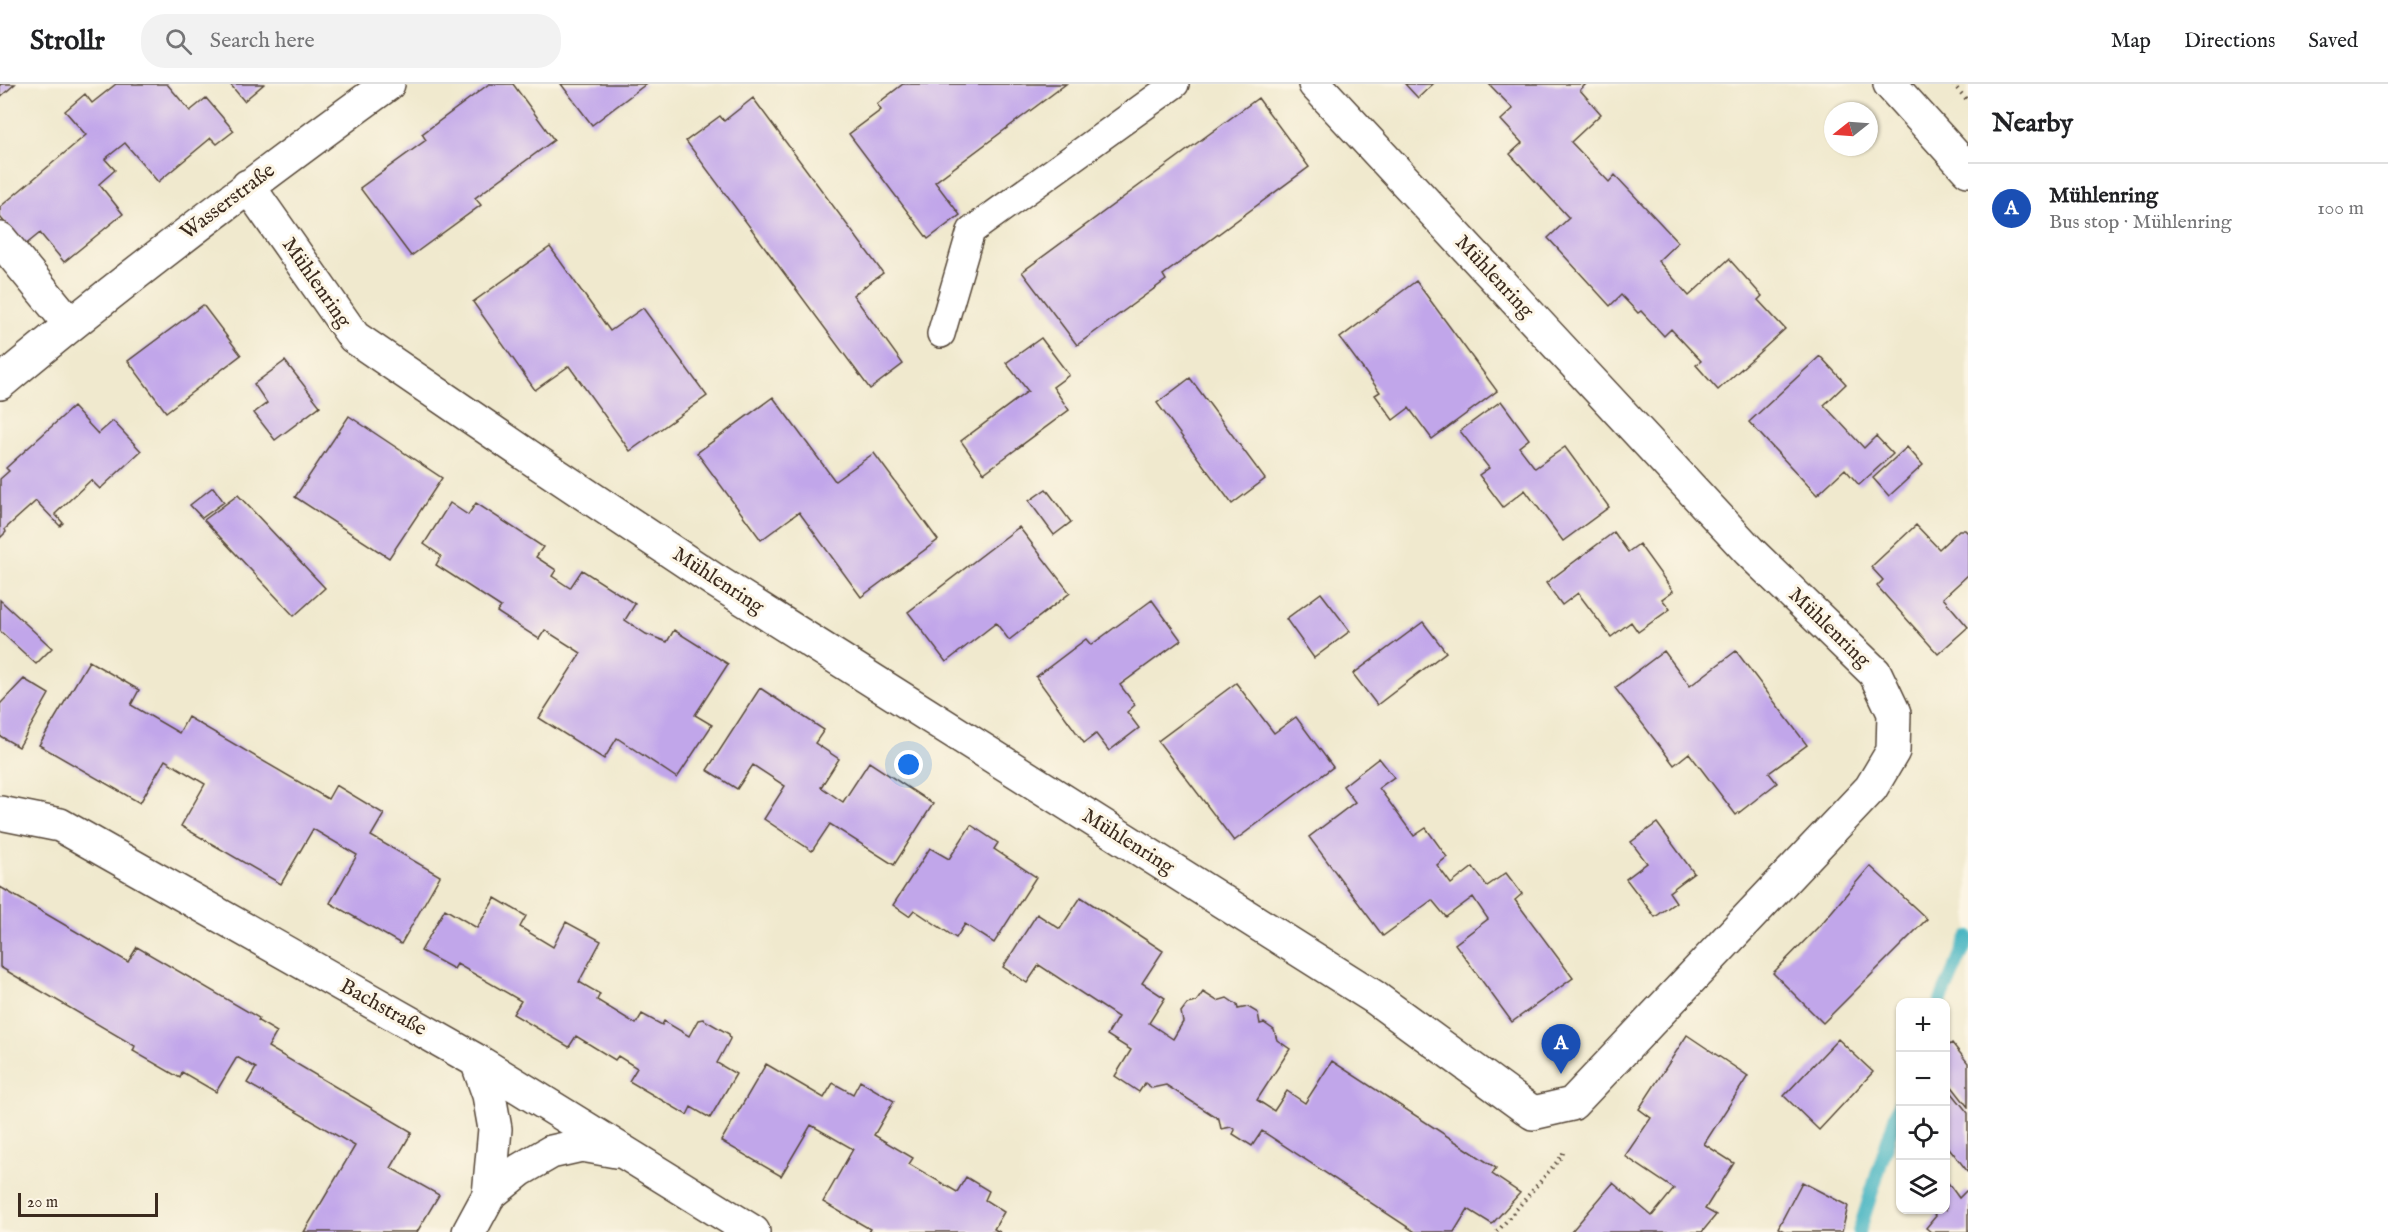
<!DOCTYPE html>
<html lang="en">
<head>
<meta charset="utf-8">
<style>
  body { margin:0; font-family:"IM FELL English",serif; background:#f2f2f2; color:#202124 }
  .controls { position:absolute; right:18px; bottom:18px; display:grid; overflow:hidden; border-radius:12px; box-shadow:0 2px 4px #0004 }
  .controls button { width:54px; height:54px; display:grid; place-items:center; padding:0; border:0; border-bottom:2px solid #e0e0e0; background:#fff; color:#202124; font:30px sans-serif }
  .compass { position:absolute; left:1824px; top:18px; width:54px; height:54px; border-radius:50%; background:#fff; box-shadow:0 2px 4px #0004; rotate:253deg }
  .scale { position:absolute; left:18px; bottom:15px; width:140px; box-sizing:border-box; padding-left:6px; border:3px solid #3b2a1e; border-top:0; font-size:16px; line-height:21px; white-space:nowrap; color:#3b2a1e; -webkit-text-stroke:4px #fcf5e5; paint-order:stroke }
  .you { position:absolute; left:909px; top:681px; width:21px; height:21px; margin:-15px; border:4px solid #fff; border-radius:50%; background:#1a73e8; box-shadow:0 0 0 9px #1a73e833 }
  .badge { display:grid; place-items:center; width:39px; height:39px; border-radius:50%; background:#d93025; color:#fff; font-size:20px; font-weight:700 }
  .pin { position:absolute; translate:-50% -50px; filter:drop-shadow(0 2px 3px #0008) }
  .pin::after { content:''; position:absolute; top:32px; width:21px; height:18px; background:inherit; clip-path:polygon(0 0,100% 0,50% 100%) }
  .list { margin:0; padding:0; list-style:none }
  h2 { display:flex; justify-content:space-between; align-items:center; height:78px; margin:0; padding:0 24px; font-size:26px }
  h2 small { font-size:20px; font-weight:400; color:#757577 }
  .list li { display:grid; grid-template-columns:39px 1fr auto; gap:18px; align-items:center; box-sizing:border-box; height:90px; padding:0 24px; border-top:2px solid #e0e0e0 }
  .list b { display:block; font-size:22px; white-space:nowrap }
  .list p { margin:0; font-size:20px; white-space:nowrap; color:#757577 }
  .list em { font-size:20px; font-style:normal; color:#757577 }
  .icon { flex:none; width:33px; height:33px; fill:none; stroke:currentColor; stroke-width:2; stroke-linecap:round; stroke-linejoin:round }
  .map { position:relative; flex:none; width:1968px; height:1148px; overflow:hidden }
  header { display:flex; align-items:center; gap:36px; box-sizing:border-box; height:84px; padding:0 30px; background:#fff; border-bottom:2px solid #e0e0e0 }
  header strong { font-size:28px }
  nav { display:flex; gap:33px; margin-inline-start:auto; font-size:21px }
  .search { width:420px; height:54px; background:#f2f2f2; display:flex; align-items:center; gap:15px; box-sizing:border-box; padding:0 21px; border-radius:24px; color:#757577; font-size:22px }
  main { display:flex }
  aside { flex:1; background:#fff }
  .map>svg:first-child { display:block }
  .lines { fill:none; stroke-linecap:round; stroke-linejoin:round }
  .stream { stroke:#48b6c3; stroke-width:14 }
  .building { fill:#c1a6ea }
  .service-casing { stroke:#564738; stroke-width:30 }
  .minor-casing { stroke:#564738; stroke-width:36 }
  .tertiary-casing { stroke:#564738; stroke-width:36 }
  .path { stroke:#564738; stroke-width:4; stroke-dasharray:1.5 4.5; stroke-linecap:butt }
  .service { stroke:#fff; stroke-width:27 }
  .minor { stroke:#fff; stroke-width:33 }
  .tertiary { stroke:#fff; stroke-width:33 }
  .labels { text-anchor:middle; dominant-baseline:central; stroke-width:6; stroke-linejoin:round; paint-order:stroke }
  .street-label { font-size:21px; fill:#3b2a1e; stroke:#fcf5e5 }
</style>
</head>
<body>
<header>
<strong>Strollr</strong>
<div class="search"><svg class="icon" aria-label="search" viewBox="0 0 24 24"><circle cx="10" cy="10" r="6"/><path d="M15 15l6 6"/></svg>Search here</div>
<nav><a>Map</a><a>Directions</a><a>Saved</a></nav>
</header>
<main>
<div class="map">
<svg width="1968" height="1148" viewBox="0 0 1968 1148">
  <rect width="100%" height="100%" fill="#fcf5e5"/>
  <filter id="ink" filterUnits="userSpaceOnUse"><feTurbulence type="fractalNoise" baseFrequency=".0167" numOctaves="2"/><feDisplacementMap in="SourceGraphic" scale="12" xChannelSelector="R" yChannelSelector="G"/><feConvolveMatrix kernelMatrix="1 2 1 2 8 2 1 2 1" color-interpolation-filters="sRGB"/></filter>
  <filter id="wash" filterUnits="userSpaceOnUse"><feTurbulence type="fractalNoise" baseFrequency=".008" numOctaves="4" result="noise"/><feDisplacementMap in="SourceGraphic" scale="24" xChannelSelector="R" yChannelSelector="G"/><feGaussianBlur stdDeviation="1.35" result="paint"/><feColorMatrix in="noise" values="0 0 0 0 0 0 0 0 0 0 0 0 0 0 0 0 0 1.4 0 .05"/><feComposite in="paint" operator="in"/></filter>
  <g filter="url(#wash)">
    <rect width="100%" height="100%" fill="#f0e9ce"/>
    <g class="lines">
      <!-- stream -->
      <path class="stream" d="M 1940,918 L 1968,854
        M 1859,1148 L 1900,1018"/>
    </g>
    <g id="blocks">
      <!-- building -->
      <path class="building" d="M 0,0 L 15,0 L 0,13 Z
        M 116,0 L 167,0 L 190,27 L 206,14 L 234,47 L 217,60 L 211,54 L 158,98 L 125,59 L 105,75 L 115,86 L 99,100 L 123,130 L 64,178 L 40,149 L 24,162 L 0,133 L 0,123 L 86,51 L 65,27 L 85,10 L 92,19 Z
        M 230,0 L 264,0 L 244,17 Z
        M 489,0 L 513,0 L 554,56 L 475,114 L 481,121 L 411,172 L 360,104 L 426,56 L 422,50 Z
        M 561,0 L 646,0 L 592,41 Z
        M 903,0 L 1066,0 L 935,98 L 960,131 L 928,155 L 849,50 L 881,26 L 877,20 Z
        M 1405,0 L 1433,0 L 1418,14 Z
        M 1489,0 L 1586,0 L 1580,6 L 1601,30 L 1571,58 L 1609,98 L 1615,91 L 1678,158 L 1658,177 L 1689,212 L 1729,175 L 1762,212 L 1758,216 L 1785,245 L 1718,306 L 1696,281 L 1701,277 L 1671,245 L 1664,252 L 1641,227 L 1638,229 L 1621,211 L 1610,222 L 1548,154 L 1569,134 L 1510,70 L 1522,59 L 1501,36 L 1513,25 Z
        M 753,14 L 883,189 L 853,211 L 903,280 L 870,305 L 686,57 L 720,32 L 724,37 Z
        M 1258,14 L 1309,83 L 1163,191 L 1166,196 L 1077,261 L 1022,188 Z
        M 550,163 L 610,247 L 643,224 L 707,312 L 630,367 L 569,282 L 535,306 L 473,218 Z
        M 1416,197 L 1497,307 L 1432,355 L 1409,324 L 1393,336 L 1375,311 L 1380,308 L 1340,254 Z
        M 203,221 L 241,271 L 166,328 L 128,277 Z
        M 1041,254 L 1069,291 L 1053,303 L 1069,326 L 984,389 L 961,357 L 1028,307 L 1006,279 Z
        M 1820,272 L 1846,300 L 1824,321 L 1864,364 L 1876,352 L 1893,370 L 1859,401 L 1845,385 L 1817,411 L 1749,338 Z
        M 285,277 L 320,322 L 275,356 L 254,329 L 267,319 L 254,300 Z
        M 1190,294 L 1265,395 L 1232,420 L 1157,319 Z
        M 773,313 L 835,397 L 874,369 L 938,456 L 861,513 L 799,428 L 761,456 L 697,369 Z
        M 1501,317 L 1529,355 L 1519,363 L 1535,384 L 1565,363 L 1609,423 L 1563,457 L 1525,406 L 1503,423 L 1479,391 L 1489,384 L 1460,347 Z
        M 73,323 L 98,350 L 113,337 L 141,367 L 100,405 L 91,396 L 55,430 L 63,439 L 60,442 L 36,417 L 5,445 L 6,448 L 0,454 L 0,395 L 9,387 L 6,384 Z
        M 349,332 L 442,394 L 389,474 L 295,413 Z
        M 1907,363 L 1923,381 L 1889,412 L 1873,394 Z
        M 213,403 L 224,418 L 202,434 L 190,421 Z
        M 1046,405 L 1071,438 L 1054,451 L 1029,417 Z
        M 238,411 L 325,504 L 294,532 L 204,436 Z
        M 450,419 L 468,431 L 476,419 L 543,463 L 536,473 L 556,486 L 552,492 L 570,504 L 582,486 L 635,520 L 625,536 L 646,550 L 667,558 L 674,546 L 728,580 L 695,631 L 712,641 L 677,694 L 617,654 L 604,675 L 539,634 L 581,569 L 545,546 L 539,555 L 497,528 L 501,523 L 436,481 L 441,472 L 424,460 Z
        M 1916,441 L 1939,465 L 1959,446 L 1965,446 L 1968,449 L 1968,491 L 1943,514 L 1968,543 L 1938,570 L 1877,502 L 1883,496 L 1871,483 Z
        M 1019,443 L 1070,509 L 1009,556 L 996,539 L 946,578 L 908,528 Z
        M 1614,448 L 1628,468 L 1639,460 L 1673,507 L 1662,515 L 1670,525 L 1638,548 L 1631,538 L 1611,553 L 1578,509 L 1562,521 L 1546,499 Z
        M 1321,509 L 1350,547 L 1314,574 L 1286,535 Z
        M 0,516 L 52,564 L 36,580 L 0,547 Z
        M 1152,516 L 1181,556 L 1120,601 L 1135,621 L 1127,628 L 1139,644 L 1109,667 L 1096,650 L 1084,659 L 1036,593 L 1086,555 L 1091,561 Z
        M 1423,538 L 1446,568 L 1377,621 L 1353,590 Z
        M 1664,567 L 1690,602 L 1736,567 L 1807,661 L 1769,689 L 1777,699 L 1736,731 L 1689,669 L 1674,681 L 1615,604 Z
        M 89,577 L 139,606 L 131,621 L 179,649 L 188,633 L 328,715 L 336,701 L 384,730 L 371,752 L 440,792 L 401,860 L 330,819 L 357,771 L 313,745 L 281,800 L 181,742 L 205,700 L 165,676 L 140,719 L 39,661 Z
        M 24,595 L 49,610 L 19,663 L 0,652 L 0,620 Z
        M 1236,599 L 1274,649 L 1296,633 L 1333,683 L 1234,757 L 1158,657 Z
        M 760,604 L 824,646 L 815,659 L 839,675 L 821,703 L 843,718 L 869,678 L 933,720 L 894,781 L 830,740 L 812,767 L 764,735 L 785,702 L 753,681 L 737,705 L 707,686 Z
        M 1379,674 L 1394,693 L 1379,704 L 1414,752 L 1426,744 L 1447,773 L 1437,781 L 1451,800 L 1473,783 L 1487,802 L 1506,789 L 1522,810 L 1515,816 L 1573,894 L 1512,938 L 1455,860 L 1488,835 L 1473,813 L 1446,833 L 1432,816 L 1383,852 L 1309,753 L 1355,718 L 1343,702 Z
        M 1657,739 L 1694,789 L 1669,808 L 1676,818 L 1655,833 L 1626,795 L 1647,779 L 1631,758 Z
        M 971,741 L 998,759 L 994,765 L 1036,793 L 994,859 L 965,840 L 956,854 L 914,826 L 909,832 L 893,821 L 930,764 L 949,775 Z
        M 1870,782 L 1927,835 L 1823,939 L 1773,889 L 1823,838 Z
        M 0,803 L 128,878 L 137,863 L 259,934 L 258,937 L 277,948 L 268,963 L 412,1048 L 391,1084 L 439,1111 L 417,1148 L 304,1148 L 355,1062 L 247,999 L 256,984 L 237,973 L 216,1008 L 182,988 L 180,994 L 133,967 L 135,962 L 0,883 Z
        M 1081,813 L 1163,867 L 1142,899 L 1165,914 L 1149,939 L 1173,955 L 1183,938 L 1181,928 L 1187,920 L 1196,918 L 1203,908 L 1217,917 L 1227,914 L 1237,921 L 1238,925 L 1248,923 L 1258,929 L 1260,940 L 1264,939 L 1274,946 L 1277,956 L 1290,965 L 1257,1016 L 1274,1027 L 1287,1007 L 1305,1019 L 1332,977 L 1496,1084 L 1492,1090 L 1520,1109 L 1492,1140 L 1468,1125 L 1454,1148 L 1415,1148 L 1262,1047 L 1252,1062 L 1233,1050 L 1235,1046 L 1231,1043 L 1221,1045 L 1219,1035 L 1166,1001 L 1152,1004 L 1145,999 L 1139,1008 L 1115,992 L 1131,966 L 1107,951 L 1118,933 L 1039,881 L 1027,899 L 1003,883 L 1037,830 L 1060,845 Z
        M 495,814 L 526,832 L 520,843 L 553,863 L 566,838 L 601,857 L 579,898 L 600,910 L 597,916 L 636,940 L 642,930 L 662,941 L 664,937 L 689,952 L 698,936 L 703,935 L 729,950 L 730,955 L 717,979 L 736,990 L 710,1034 L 691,1023 L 687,1031 L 629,997 L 637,984 L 618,972 L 615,976 L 576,952 L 569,963 L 513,930 L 521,917 L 457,880 L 454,885 L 421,867 L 445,825 L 477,844 Z
        M 1687,951 L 1748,992 L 1704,1060 L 1734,1079 L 1705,1125 L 1716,1131 L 1702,1148 L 1571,1148 L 1613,1099 L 1652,1132 L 1674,1105 L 1625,1072 L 1651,1034 L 1639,1025 Z
        M 1838,955 L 1873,988 L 1819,1046 L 1784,1012 Z
        M 1952,959 L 1968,979 L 1968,1023 L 1946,995 L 1946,964 Z
        M 766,980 L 824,1014 L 833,999 L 853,1010 L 860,997 L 894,1017 L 874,1051 L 913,1074 L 909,1080 L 957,1108 L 966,1093 L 989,1107 L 985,1116 L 1004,1128 L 994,1145 L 1000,1148 L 868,1148 L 870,1145 L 823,1118 L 853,1065 L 811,1041 L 781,1092 L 721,1057 Z
        M 1948,1004 L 1968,1029 L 1968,1088 L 1946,1060 L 1946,1005 Z
        M 1946,1096 L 1959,1114 L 1966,1107 L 1968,1108 L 1968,1148 L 1931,1148 L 1926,1144 L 1936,1132 L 1931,1126 L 1946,1126 Z
        M 1802,1098 L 1848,1122 L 1842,1148 L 1786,1148 L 1778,1144 Z"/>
    </g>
  </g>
  <g filter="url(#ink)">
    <use href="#blocks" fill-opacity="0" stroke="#564738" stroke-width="1.5"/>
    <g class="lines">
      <!-- service casing -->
      <g class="service-casing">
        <path id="service" d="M 941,250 L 971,147 L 1175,0"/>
      </g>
      <!-- minor casing -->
      <g class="minor-casing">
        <path id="minor" d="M 248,102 L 354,253 L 534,376 L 714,496 L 1374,913 L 1533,1029 L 1572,1020 L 1871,704 L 1893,667 L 1894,629 L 1875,589 L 1749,467 L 1315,0
          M 0,155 L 70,240
          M 0,299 C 125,194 256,96 388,0
          M 0,729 L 60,741 L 477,977 L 753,1148
          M 477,977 L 489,1011 L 495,1045 L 489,1111
          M 469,1148 L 489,1111 L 520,1086 L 551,1068 L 582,1061 L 616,1067"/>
      </g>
      <!-- tertiary casing -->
      <g class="tertiary-casing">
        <path id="tertiary" d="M 1890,0 L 1968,86"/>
      </g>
      <!-- path -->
      <path class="path" d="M 1953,0 L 1968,17
        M 1497,1148 L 1562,1072 L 1564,1065"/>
      <!-- service -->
      <use href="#service" class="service"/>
      <!-- minor -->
      <use href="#minor" class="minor"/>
      <!-- tertiary -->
      <use href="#tertiary" class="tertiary"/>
    </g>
  </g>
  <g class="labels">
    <!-- street labels -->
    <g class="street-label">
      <text transform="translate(228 118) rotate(-37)">Wasserstraße</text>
      <text transform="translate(1494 193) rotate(47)">Mühlenring</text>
      <text transform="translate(316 199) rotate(55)">Mühlenring</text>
      <text transform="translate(718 497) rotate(33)">Mühlenring</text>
      <text transform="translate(1829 544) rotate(44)">Mühlenring</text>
      <text transform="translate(1128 758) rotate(32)">Mühlenring</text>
      <text transform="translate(383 924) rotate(29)">Bachstraße</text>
    </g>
  </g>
</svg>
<div class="controls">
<button>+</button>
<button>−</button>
<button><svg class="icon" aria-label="locate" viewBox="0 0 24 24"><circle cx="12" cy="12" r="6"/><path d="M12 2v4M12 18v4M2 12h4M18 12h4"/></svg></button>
<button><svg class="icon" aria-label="layers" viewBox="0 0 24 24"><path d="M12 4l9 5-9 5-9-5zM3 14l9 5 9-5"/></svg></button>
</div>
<svg class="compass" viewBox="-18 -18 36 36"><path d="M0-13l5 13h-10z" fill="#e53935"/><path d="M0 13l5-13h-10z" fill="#757577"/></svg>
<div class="scale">20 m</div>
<div class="you"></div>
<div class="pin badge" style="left:1561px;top:990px;background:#1a4fb4">A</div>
</div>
<aside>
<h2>Nearby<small></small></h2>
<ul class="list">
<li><span class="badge" style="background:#1a4fb4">A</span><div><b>Mühlenring</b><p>Bus stop · Mühlenring</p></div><em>100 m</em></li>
</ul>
</aside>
</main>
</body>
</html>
